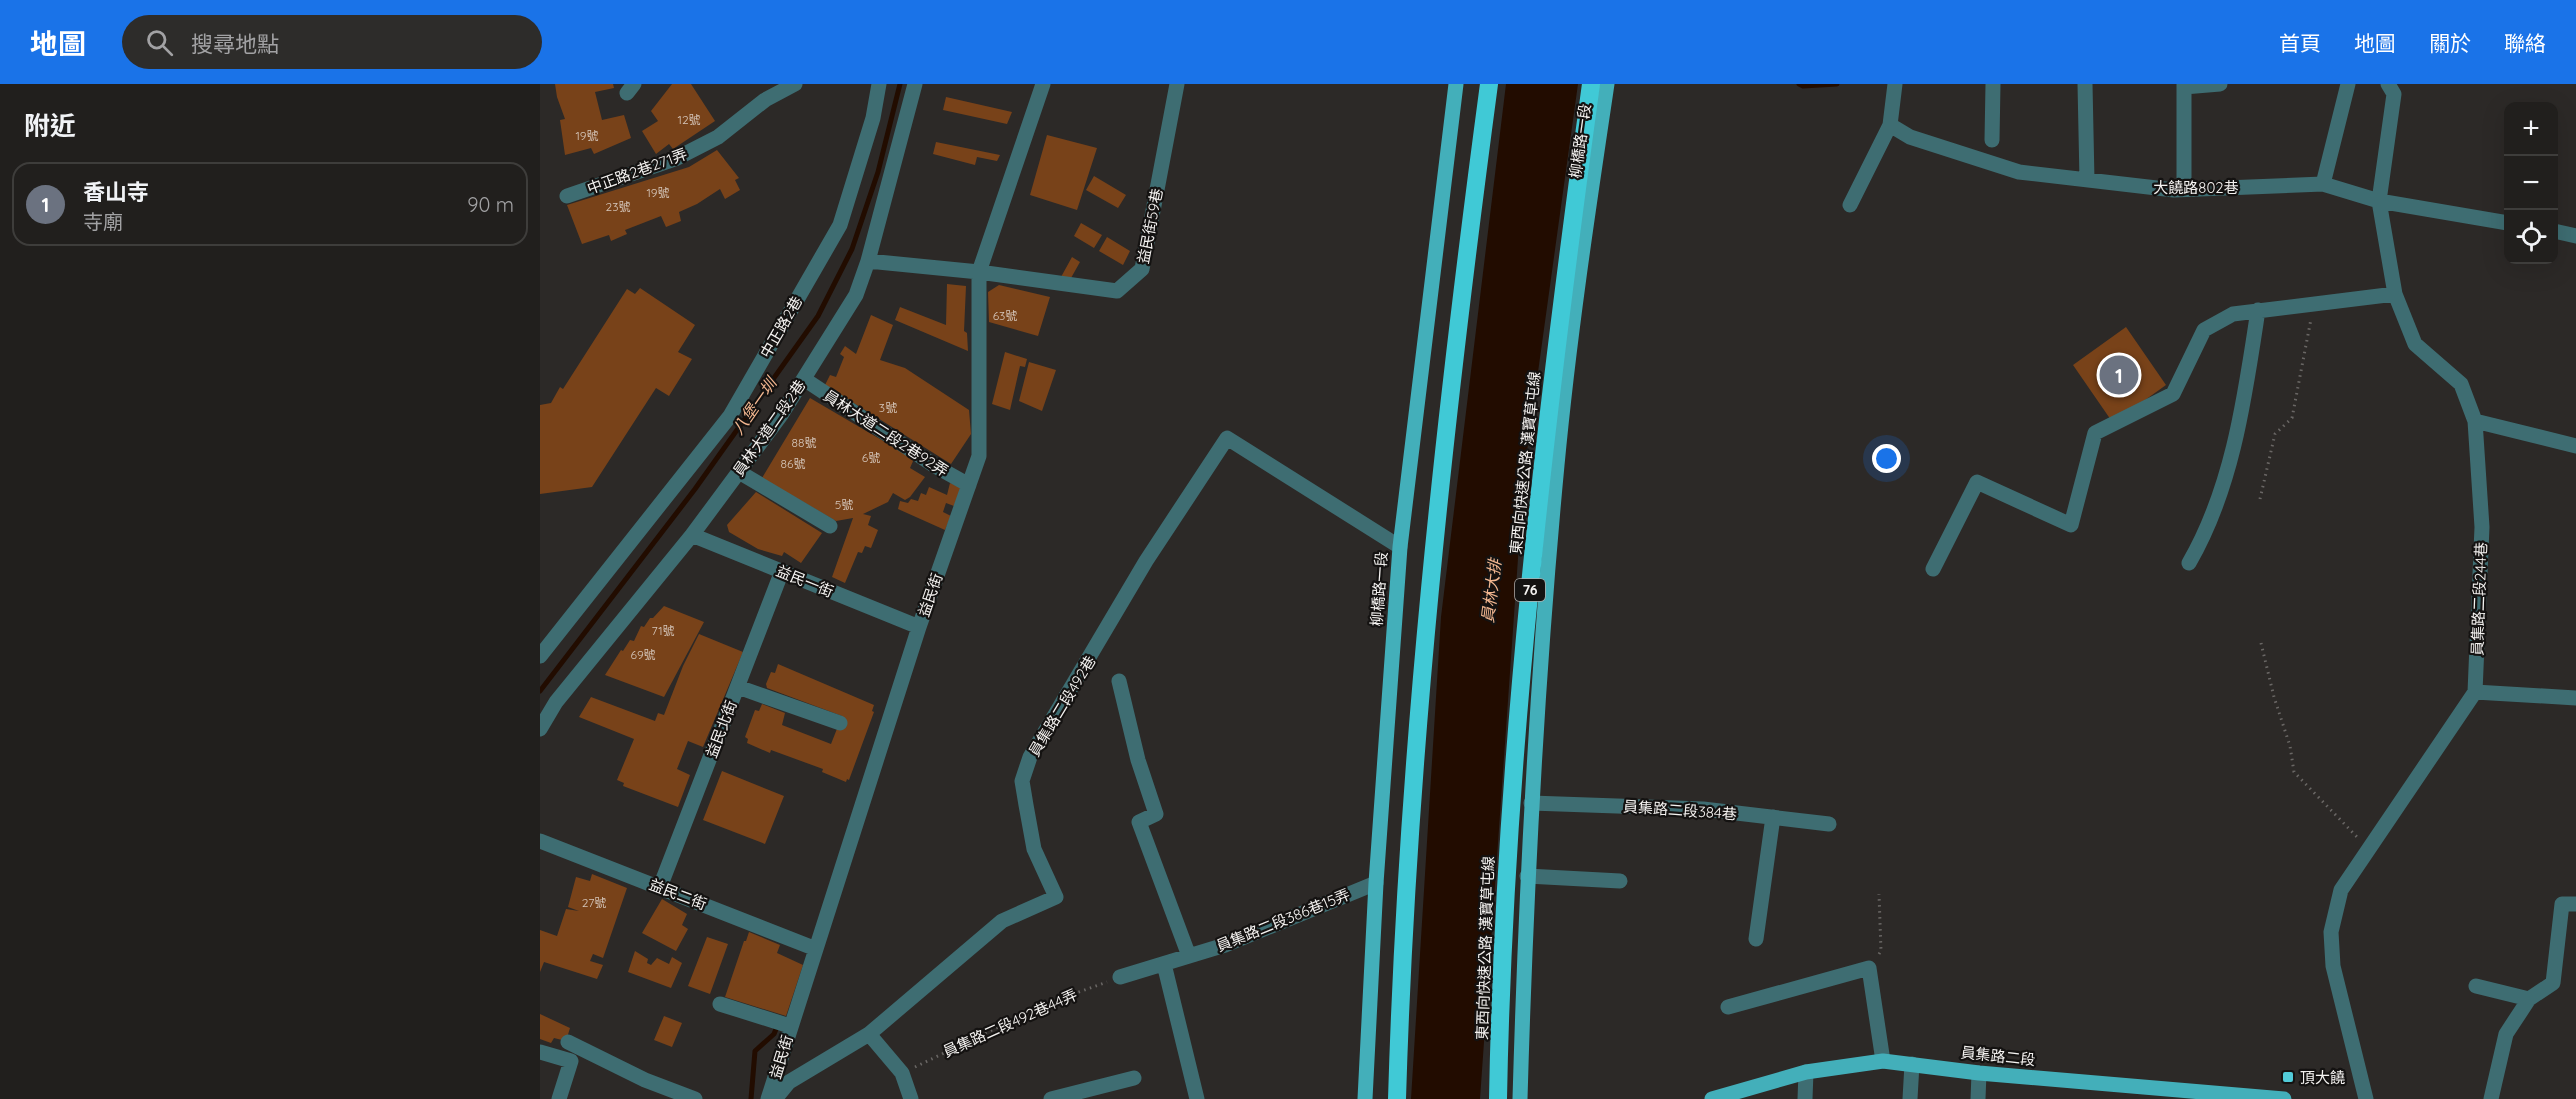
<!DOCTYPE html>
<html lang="zh-TW">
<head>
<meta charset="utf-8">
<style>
  body { margin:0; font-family:Quicksand,"Noto Sans TC",sans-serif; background:#2d2c2a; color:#f1f3f6 }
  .controls { position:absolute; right:18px; top:18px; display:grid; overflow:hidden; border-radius:12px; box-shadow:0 6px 24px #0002 }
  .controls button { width:54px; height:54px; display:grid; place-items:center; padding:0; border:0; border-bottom:2px solid #3e3d3b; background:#211f1d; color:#f1f3f6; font:30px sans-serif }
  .you { position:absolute; left:1347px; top:375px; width:21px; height:21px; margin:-15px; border:4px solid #fff; border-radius:50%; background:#1a73e8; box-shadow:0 0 0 9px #1a73e833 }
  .badge { display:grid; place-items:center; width:39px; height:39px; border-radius:50%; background:#1a73e8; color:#fff; font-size:20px; font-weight:700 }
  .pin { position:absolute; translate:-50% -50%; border:3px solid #fff; box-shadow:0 2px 6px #0006 }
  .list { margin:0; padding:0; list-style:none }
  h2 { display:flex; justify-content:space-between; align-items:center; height:78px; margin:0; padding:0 24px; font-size:26px }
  h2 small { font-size:20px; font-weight:400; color:#a2a2a4 }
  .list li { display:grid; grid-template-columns:39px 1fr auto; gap:18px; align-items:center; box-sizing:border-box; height:84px; margin:0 12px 12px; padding:0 12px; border:2px solid #3e3d3b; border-radius:18px }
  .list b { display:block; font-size:22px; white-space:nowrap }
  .list p { margin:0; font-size:20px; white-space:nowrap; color:#a2a2a4 }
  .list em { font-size:20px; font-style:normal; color:#a2a2a4 }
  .icon { flex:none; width:33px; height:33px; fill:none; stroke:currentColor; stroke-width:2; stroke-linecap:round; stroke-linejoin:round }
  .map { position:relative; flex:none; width:2036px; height:1015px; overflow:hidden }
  header { display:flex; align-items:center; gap:36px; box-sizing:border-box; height:84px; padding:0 30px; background:#1a73e8; color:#fff }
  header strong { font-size:28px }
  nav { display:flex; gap:33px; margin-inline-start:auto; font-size:21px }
  .search { width:420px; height:54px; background:#2d2c2a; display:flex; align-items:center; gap:15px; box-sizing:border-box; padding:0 21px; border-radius:33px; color:#a2a2a4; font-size:22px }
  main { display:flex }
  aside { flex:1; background:#211f1d }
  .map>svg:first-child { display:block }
  .water { fill:#220c00 }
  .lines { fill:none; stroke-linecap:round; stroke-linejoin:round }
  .stream { stroke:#220c00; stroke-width:5 }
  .building { fill:#784219 }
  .path { stroke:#6a6765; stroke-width:3; stroke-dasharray:1.5 4.5; stroke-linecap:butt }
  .minor { stroke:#3e6d72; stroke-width:15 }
  .major { stroke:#43afba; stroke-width:15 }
  .highway { stroke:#40c9d6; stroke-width:18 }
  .poi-dot { fill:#52cbd8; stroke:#141211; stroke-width:2 }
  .labels { text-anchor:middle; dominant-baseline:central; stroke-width:4.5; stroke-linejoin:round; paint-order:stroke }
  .number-label { font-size:12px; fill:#d5c6ba }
  .shield { fill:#141211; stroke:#b1afad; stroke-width:1.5 }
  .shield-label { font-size:14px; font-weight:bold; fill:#f4f2f0 }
  .street-label { font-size:15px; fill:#f4f2f0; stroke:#141211 }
  .poi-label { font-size:15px; fill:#f4f2f0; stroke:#141211; text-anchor:start }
  .water-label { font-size:16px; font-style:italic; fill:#f3b790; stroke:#141211 }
</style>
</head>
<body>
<header>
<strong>地圖</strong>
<div class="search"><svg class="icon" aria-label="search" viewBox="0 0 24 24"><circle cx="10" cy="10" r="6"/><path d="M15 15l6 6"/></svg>搜尋地點</div>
<nav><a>首頁</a><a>地圖</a><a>關於</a><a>聯絡</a></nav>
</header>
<main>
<aside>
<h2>附近<small></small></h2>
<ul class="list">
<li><span class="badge" style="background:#6b7280">1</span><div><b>香山寺</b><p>寺廟</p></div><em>90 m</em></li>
</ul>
</aside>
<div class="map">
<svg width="2036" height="1015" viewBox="0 0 2036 1015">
  <rect width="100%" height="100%" fill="#2c2927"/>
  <!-- water -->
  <path class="water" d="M 966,0 L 1038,0 L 984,389 L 940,1015 L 871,1015 L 901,533 Z"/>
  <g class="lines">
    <!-- stream -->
    <path class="stream" d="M 1259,0 L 1263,2 L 1297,0
      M 0,607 L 155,405 L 278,232 L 312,165 L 338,88 L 360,0
      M 211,1015 L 215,967 L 234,950 L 238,940"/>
  </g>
  <!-- building -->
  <path class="building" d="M 15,0 L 73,0 L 74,4 L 55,8 L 62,36 L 84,31 L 91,54 L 54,70 L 51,64 L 25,71 L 20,36 L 25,35 L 17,13 Z
    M 132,0 L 151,0 L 175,37 L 133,65 L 129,60 L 116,70 L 102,47 L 118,37 L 111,27 Z
    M 406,13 L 472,28 L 467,40 L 403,26 Z
    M 507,51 L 557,64 L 537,126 L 490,111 Z
    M 396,58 L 460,71 L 457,77 L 437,73 L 435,81 L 393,70 Z
    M 177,66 L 199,94 L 195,96 L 200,106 L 185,115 L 180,105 L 157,120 L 139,128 L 141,137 L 126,143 L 121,132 L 85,146 L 87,150 L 71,157 L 69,151 L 42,160 L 27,121 L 149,83 Z
    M 554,92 L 586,111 L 578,124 L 546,106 Z
    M 541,139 L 562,151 L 554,164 L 534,152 Z
    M 567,153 L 590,167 L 583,181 L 559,167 Z
    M 532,173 L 540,178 L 531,194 L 521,193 Z
    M 407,200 L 426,202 L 424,247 L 427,249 L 428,267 L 355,236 L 360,223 L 406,241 Z
    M 459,201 L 510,213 L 498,252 L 449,238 L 448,208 Z
    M 100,204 L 155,241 L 138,268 L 152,275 L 129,312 L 116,304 L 52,403 L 0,410 L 0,321 L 11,319 L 20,303 L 23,305 L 87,205 L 95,210 Z
    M 331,231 L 353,241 L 340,276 L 365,284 L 429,326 L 431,350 L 411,380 L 285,301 L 290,291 L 296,293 L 304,273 L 300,270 L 305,262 L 316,270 Z
    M 1586,243 L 1626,301 L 1573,339 L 1533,281 Z
    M 465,268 L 487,275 L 485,283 L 480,282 L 470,326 L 452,320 Z
    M 489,278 L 516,286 L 502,327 L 479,317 Z
    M 270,314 L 374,375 L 370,384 L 385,393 L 370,413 L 365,416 L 353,409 L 348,418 L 323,430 L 331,432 L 328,441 L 338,446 L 331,464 L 325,462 L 322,469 L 318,468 L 305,499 L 292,493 L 313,434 L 296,437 L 222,394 Z
    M 410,399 L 421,403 L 414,422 L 406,419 L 403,428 L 411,432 L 405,446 L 358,425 L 360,417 L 368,419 L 371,415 L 378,417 L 381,409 L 386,411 L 389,403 L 407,411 Z
    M 216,408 L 282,449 L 261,479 L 244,468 L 242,472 L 218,465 L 189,448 L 187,441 Z
    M 124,522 L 164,538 L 124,613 L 65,591 L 81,566 L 83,567 L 90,556 L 94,557 L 101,542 L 104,543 L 110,534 L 113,534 Z
    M 159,550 L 203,568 L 163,663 L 148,657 L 137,685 L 150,691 L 138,723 L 83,702 L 84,699 L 77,696 L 94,655 L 39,633 L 51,613 L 115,637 L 118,629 L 124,631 L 143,582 Z
    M 238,580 L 334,621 L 332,627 L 334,628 L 309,696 L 307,695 L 306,698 L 282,688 L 283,685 L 231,666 L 230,669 L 207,659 L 208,655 L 205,653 L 215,626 L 219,627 L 222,620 L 245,629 L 242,641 L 291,660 L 302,632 L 227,604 L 226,600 L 231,588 L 235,589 Z
    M 182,687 L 244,712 L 225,760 L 163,736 Z
    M 52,790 L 87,804 L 63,874 L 53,870 L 50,877 L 63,881 L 57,895 L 4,878 L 0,888 L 0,846 L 17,852 L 26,825 L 39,827 L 28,823 L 36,793 L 50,797 Z
    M 122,815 L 147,830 L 142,841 L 148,845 L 136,867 L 102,849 Z
    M 209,848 L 240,861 L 237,869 L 263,881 L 246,932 L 185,913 L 204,857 L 206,857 Z
    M 167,853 L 188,860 L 170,910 L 148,902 Z
    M 95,867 L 108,875 L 107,879 L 111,881 L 117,874 L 129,880 L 132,873 L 142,879 L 131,904 L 88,888 Z
    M 0,930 L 30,944 L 26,957 L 14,954 L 11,959 L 0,955 Z
    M 124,932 L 142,939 L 132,963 L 114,956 Z"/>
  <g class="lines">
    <!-- path -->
    <path class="path" d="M 1720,415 L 1735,350 L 1752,334 L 1771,235
      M 1721,559 L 1734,613 L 1750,662 L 1754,688 L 1818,754
      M 1339,870 L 1341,867 L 1339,810
      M 375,983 L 508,919 L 567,898"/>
    <!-- minor -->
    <path class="minor" d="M 1545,0 L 1547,96
      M 1644,0 L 1644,105
      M 1644,3 L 1680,0
      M 87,9 L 94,0
      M 1350,41 L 1370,53 L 1479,88 L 1634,106 L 1783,100 L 1839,117 L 1968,139
      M 1452,56 L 1453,0
      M 1783,100 L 1808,0
      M 27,112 L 135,75 L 178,53 L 225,16 L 255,0
      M 1310,121 L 1350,41 L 1355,0
      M 2014,147 L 2036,152
      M 328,177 L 439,188 L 577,207 L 602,185 L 637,0
      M 264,295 L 395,382 L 429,401
      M 1935,337 L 2036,362
      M 199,388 L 290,442
      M 152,451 L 379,543
      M 1649,479 C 1693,403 1705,312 1718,226
      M 1393,485 L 1437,398 L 1531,441 L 1555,349 L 1633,310 L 1664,246 L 1693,230 L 1855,210
      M 0,572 L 190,332 L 300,141 L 333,34 L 339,0
      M 579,597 L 598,676 L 616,730 L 599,738 L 649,872
      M 198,603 L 300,639
      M 1935,608 L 2036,614
      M 0,645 L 16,618 L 152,451 L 241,331 L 316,211 L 328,177 L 375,0
      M 991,719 L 1163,725 L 1289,740
      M 0,757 L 276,865
      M 987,792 L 1080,797
      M 120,803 L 242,487
      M 1216,855 L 1233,733
      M 624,880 L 657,1015
      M 580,893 L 685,861 L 836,799
      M 1936,902 L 1989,915
      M 180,920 L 250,942
      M 1188,923 L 1329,884 L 1343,977
      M 329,950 L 362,989 L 371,1015
      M 28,958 L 105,996 L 155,1015
      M 0,968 L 31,977 L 19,1015
      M 228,1015 L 379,543 L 439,372 L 439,188 L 503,0
      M 235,1015 L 249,998 L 329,950 L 462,837 L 516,813 L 494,765 L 486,721 L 482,697 L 490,673 L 606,477 L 687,354 L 860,463
      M 511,1015 L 594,994
      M 1265,1015 L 1266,988
      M 1370,1015 L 1372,980
      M 1438,1015 L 1439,989
      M 1826,1015 L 1793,882 L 1791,848 L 1801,806 L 1935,608 L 1942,443 L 1935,337 L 1921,300 L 1875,260 L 1855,210 L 1839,117 L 1854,10 L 1848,0
      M 1951,1015 L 1966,950 L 1989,915 L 2013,899 L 2022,820 L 2036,820"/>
    <!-- major -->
    <path class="major" d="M 825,1015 L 836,799 L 860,463 L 916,0
      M 980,1015 C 986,803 997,592 1017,381 C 1029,253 1048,127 1067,0
      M 1172,1015 L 1266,988 L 1343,977 L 1439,989 L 1744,1015"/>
    <!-- highway -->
    <path class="highway" d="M 857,1015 C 867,675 904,337 949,0
      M 958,1015 C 964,675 1005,337 1051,0"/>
  </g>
  <!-- markers -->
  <rect class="poi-dot" x="1742" y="987" width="12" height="12" rx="3"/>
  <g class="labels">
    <!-- number labels -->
    <g class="number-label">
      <text x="149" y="35">12號</text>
      <text x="47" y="51">19號</text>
      <text x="118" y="108">19號</text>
      <text x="78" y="122">23號</text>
      <text x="465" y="231">63號</text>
      <text x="348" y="323">3號</text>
      <text x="264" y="358">88號</text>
      <text x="331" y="373">6號</text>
      <text x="253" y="379">86號</text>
      <text x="304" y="420">5號</text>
      <text x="123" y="546">71號</text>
      <text x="103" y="570">69號</text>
      <text x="54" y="818">27號</text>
    </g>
    <!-- shield labels -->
    <rect class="shield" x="975" y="495" width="30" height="22" rx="4.5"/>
    <g class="shield-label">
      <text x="990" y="506">76</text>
    </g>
    <!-- street labels -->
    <g class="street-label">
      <text transform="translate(1040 57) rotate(-82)">柳橋路一段</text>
      <text transform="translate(97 87) rotate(-20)">中正路2巷271弄</text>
      <text x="1656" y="103">大饒路802巷</text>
      <text transform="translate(610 142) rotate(-79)">益民街59巷</text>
      <text transform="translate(241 243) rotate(-60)">中正路2巷</text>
      <text transform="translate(229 344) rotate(-55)">員林大道二段2巷</text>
      <text transform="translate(346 349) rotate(33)">員林大道二段2巷92弄</text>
      <text transform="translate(985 379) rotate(-84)">東西向快速公路 漢寶草屯線</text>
      <text transform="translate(265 497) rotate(22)">益民一街</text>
      <text transform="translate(839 505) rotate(-86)">柳橋路一段</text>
      <text transform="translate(390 511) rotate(-71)">益民街</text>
      <text transform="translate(1939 515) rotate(-88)">員集路二段244巷</text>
      <text transform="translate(522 622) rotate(-59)">員集路二段492巷</text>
      <text transform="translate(181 645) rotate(-69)">益民北街</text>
      <text transform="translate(1140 726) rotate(4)">員集路二段384巷</text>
      <text transform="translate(138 810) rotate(21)">益民二街</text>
      <text transform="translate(743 836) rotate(-22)">員集路二段386巷15弄</text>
      <text transform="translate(945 864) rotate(-88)">東西向快速公路 漢寶草屯線</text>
      <text transform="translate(470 939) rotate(-24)">員集路二段492巷44弄</text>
      <text transform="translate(1458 972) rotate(6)">員集路二段</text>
      <text transform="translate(241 973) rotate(-73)">益民街</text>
    </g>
    <!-- poi labels -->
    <g class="poi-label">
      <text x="1760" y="993">頂大饒</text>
    </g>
    <!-- water labels -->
    <g class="water-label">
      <text transform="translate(214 322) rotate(-55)">八堡一圳</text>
      <text transform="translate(951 507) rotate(-83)">員林大排</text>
    </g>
  </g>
</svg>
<div class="controls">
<button>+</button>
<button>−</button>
<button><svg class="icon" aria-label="locate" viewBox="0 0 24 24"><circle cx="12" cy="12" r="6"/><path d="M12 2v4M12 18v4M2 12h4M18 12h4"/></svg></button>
</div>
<div class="you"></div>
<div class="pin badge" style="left:1579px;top:291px;background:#6b7280">1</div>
</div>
</main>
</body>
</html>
